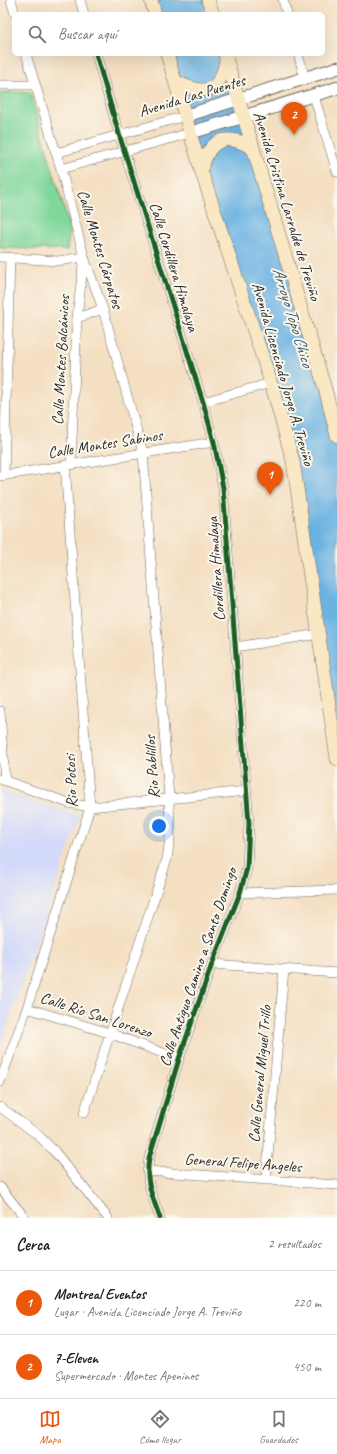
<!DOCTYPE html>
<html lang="es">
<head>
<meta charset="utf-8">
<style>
  body { margin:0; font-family:Caveat,sans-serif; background:#f6f6f6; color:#222 }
  .you { position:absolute; left:159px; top:826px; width:14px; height:14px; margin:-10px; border:3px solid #fff; border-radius:50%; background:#1a73e8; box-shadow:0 0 0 6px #1a73e833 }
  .badge { display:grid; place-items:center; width:26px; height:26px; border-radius:50%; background:#ea580c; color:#fff; font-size:13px; font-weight:700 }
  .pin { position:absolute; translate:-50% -33px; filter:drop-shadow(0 1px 2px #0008) }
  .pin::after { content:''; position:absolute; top:21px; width:14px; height:12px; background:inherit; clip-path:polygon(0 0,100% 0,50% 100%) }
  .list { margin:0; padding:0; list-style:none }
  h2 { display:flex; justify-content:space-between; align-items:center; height:52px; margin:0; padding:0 16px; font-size:17px }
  h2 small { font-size:13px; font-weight:400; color:#767676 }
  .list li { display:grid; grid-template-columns:26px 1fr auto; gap:12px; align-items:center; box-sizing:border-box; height:64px; padding:0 16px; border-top:1px solid #e0e0e0 }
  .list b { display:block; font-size:15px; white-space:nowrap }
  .list p { margin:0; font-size:13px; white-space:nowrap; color:#767676 }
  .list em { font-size:13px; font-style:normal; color:#767676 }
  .icon { flex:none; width:22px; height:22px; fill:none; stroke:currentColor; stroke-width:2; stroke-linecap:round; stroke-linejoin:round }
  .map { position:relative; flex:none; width:337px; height:1218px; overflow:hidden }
  .search { position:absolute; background:#fff; box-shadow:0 4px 16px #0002; left:12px; right:12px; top:12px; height:44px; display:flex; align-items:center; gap:10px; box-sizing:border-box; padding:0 14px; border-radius:6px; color:#767676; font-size:15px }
  .sheet { height:180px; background:#fff }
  nav { display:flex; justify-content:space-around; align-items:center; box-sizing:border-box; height:56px; border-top:1px solid #e0e0e0; background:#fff; font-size:11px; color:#767676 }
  nav a { display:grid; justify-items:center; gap:2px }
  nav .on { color:#ea580c }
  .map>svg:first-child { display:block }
  .built { fill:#d3d9f9 }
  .green { fill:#80d79b; stroke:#568163 }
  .water { fill:#6bb2e2; stroke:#4b6e86 }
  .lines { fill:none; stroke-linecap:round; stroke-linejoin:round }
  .minor-casing { stroke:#716a60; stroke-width:10 }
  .tertiary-casing { stroke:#716a60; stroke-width:14 }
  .secondary-casing { stroke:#716a60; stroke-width:14 }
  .minor { stroke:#fff; stroke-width:9 }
  .tertiary { stroke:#fff; stroke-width:12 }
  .secondary { stroke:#fae7c3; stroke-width:13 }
  .cycleway-casing { stroke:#fbf7ec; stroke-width:8 }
  .cycleway { stroke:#1b5e20; stroke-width:5 }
  .labels { text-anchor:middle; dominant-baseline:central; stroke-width:4; stroke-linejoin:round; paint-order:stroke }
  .street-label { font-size:16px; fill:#2b2b2b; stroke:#fbf7ec }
  .water-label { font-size:17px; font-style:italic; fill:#415a6b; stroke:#fbf7ec }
</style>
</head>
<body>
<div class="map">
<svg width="337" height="1218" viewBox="0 0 337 1218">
  <rect width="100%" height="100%" fill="#fbf7ec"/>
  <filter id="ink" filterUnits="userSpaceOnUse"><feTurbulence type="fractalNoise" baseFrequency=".025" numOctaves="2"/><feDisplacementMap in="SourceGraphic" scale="8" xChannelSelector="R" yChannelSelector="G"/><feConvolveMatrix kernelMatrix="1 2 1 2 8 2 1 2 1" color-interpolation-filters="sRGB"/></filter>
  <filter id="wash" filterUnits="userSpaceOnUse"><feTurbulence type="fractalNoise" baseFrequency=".012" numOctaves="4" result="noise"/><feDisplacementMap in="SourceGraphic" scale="16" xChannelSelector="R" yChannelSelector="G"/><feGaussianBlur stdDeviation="0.9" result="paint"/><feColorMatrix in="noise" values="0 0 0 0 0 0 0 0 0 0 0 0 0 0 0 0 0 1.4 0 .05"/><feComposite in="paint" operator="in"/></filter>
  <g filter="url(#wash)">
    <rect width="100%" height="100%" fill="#f4dfc2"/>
    <!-- built -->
    <path class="built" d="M 0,790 L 80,816 L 0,1048 Z"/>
    <!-- green -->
    <path class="green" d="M 0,92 L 30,92 L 70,229 L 67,250 L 0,248 Z"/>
    <!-- water -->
    <path class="water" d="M 151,0 L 208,0 L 213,14 L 155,14 Z
      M 167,54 L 225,54 L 337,436 L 337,759 L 293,461 Z"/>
  </g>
  <g filter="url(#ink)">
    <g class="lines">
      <!-- minor casing -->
      <g class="minor-casing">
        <path id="minor" d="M 11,0 L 15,14
          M 80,0 L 84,14
          M 283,0 L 287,14
          M 26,54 L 61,169 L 84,257 L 103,309 L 143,453 L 169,798 L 170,838 L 167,859 L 84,1113
          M 96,54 L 119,134 L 203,402 L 214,442 L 223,488 L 249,823 L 247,868 L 240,893 L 212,964 L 179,1059 L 149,1158 C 145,1183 152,1195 160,1218
          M 298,54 L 305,78
          M 0,85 L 35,85
          M 314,96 L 337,172
          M 56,153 L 185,116
          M 61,169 L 190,133
          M 0,257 L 58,261 L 84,257 L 77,318 L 71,465
          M 77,318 L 103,309
          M 203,402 L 271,383
          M 0,476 L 214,442
          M 4,476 L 10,257
          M 235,647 L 319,634
          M 0,711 L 5,781
          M 0,779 L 69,803 L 90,807 L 246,791
          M 240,893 L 337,890
          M 212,964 L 337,973
          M 27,1008 L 109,1033 L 179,1059
          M 0,1082 L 27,1008 L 90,807 L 65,465
          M 0,1107 L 37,1134 L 55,1152 L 108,1218
          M 147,1171 L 337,1185
          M 266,1180 L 284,969
          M 0,1187 L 25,1218"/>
      </g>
      <!-- tertiary casing -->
      <g class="tertiary-casing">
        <path id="tertiary" d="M 185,116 L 337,68
          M 190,133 L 337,88"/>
      </g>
      <!-- secondary casing -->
      <g class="secondary-casing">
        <path id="secondary" d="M 151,0 L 155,14
          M 208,0 L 213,14
          M 167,54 L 201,170 L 271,383 L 293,461 L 337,759
          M 225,54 L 326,392 L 337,436
          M 175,81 C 203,96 220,94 226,60
          M 201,170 C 204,162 206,153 212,147 C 223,135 240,140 252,148"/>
      </g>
      <!-- minor -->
      <use href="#minor" class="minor"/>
      <!-- tertiary -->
      <use href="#tertiary" class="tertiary"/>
      <!-- secondary -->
      <use href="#secondary" class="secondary"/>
      <!-- cycleway casing -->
      <g class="cycleway-casing">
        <path id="cycleway" d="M 96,54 L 119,134 L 203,402 L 214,442 L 223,488 L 249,823 L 247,868 L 240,893 L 212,964 L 179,1059 L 149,1158 C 145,1183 152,1195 160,1218"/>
      </g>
      <!-- cycleway -->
      <use href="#cycleway" class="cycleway"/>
    </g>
  </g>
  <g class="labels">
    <!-- street labels -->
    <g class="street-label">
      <text transform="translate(192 96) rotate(-17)">Avenida Las Puentes</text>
      <text transform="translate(287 206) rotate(73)">Avenida Cristina Larralde de Treviño</text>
      <text transform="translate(100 249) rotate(73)">Calle Montes Cárpatos</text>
      <text transform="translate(174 267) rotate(73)">Calle Cordillera Himalaya</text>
      <text transform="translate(61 360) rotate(-87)">Calle Montes Balcánicos</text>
      <text transform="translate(283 374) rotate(74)">Avenida Licenciado Jorge A. Treviño</text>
      <text transform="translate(105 444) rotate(-9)">Calle Montes Sabinos</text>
      <text transform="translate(216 569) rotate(-94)">Cordillera Himalaya</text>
      <text transform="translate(152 767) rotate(-94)">Rio Pablillos</text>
      <text transform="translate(71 781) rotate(-92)">Rio Potosi</text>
      <text transform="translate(198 967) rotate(-71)">Calle Antiguo Camino a Santo Domingo</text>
      <text transform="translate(96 1015) rotate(18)">Calle Río San Lorenzo</text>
      <text transform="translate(260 1074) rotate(-85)">Calle General Miguel Trillo</text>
      <text transform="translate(243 1163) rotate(4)">General Felipe Angeles</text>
    </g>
    <!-- water labels -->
    <g class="water-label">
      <text transform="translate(293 317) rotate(73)">Arroyo Topo Chico</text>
    </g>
  </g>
</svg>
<div class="you"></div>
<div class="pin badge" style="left:270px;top:495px">1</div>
<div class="pin badge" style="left:294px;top:135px">2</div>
<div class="search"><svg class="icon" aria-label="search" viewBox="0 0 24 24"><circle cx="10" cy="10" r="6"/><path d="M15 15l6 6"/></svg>Buscar aquí</div>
</div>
<section class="sheet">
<h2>Cerca<small>2 resultados</small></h2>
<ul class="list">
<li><span class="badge">1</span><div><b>Montreal Eventos</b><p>Lugar · Avenida Licenciado Jorge A. Treviño</p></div><em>220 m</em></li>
<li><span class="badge">2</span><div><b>7-Eleven</b><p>Supermercado · Montes Apeninos</p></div><em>450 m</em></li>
</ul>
</section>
<nav>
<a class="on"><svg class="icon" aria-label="map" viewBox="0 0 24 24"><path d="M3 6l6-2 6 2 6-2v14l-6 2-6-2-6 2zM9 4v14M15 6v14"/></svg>Mapa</a>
<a><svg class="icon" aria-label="directions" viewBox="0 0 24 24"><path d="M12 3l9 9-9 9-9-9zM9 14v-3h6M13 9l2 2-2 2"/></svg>Cómo llegar</a>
<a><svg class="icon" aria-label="saved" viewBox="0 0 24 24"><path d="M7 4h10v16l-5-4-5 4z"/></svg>Guardados</a>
</nav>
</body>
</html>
